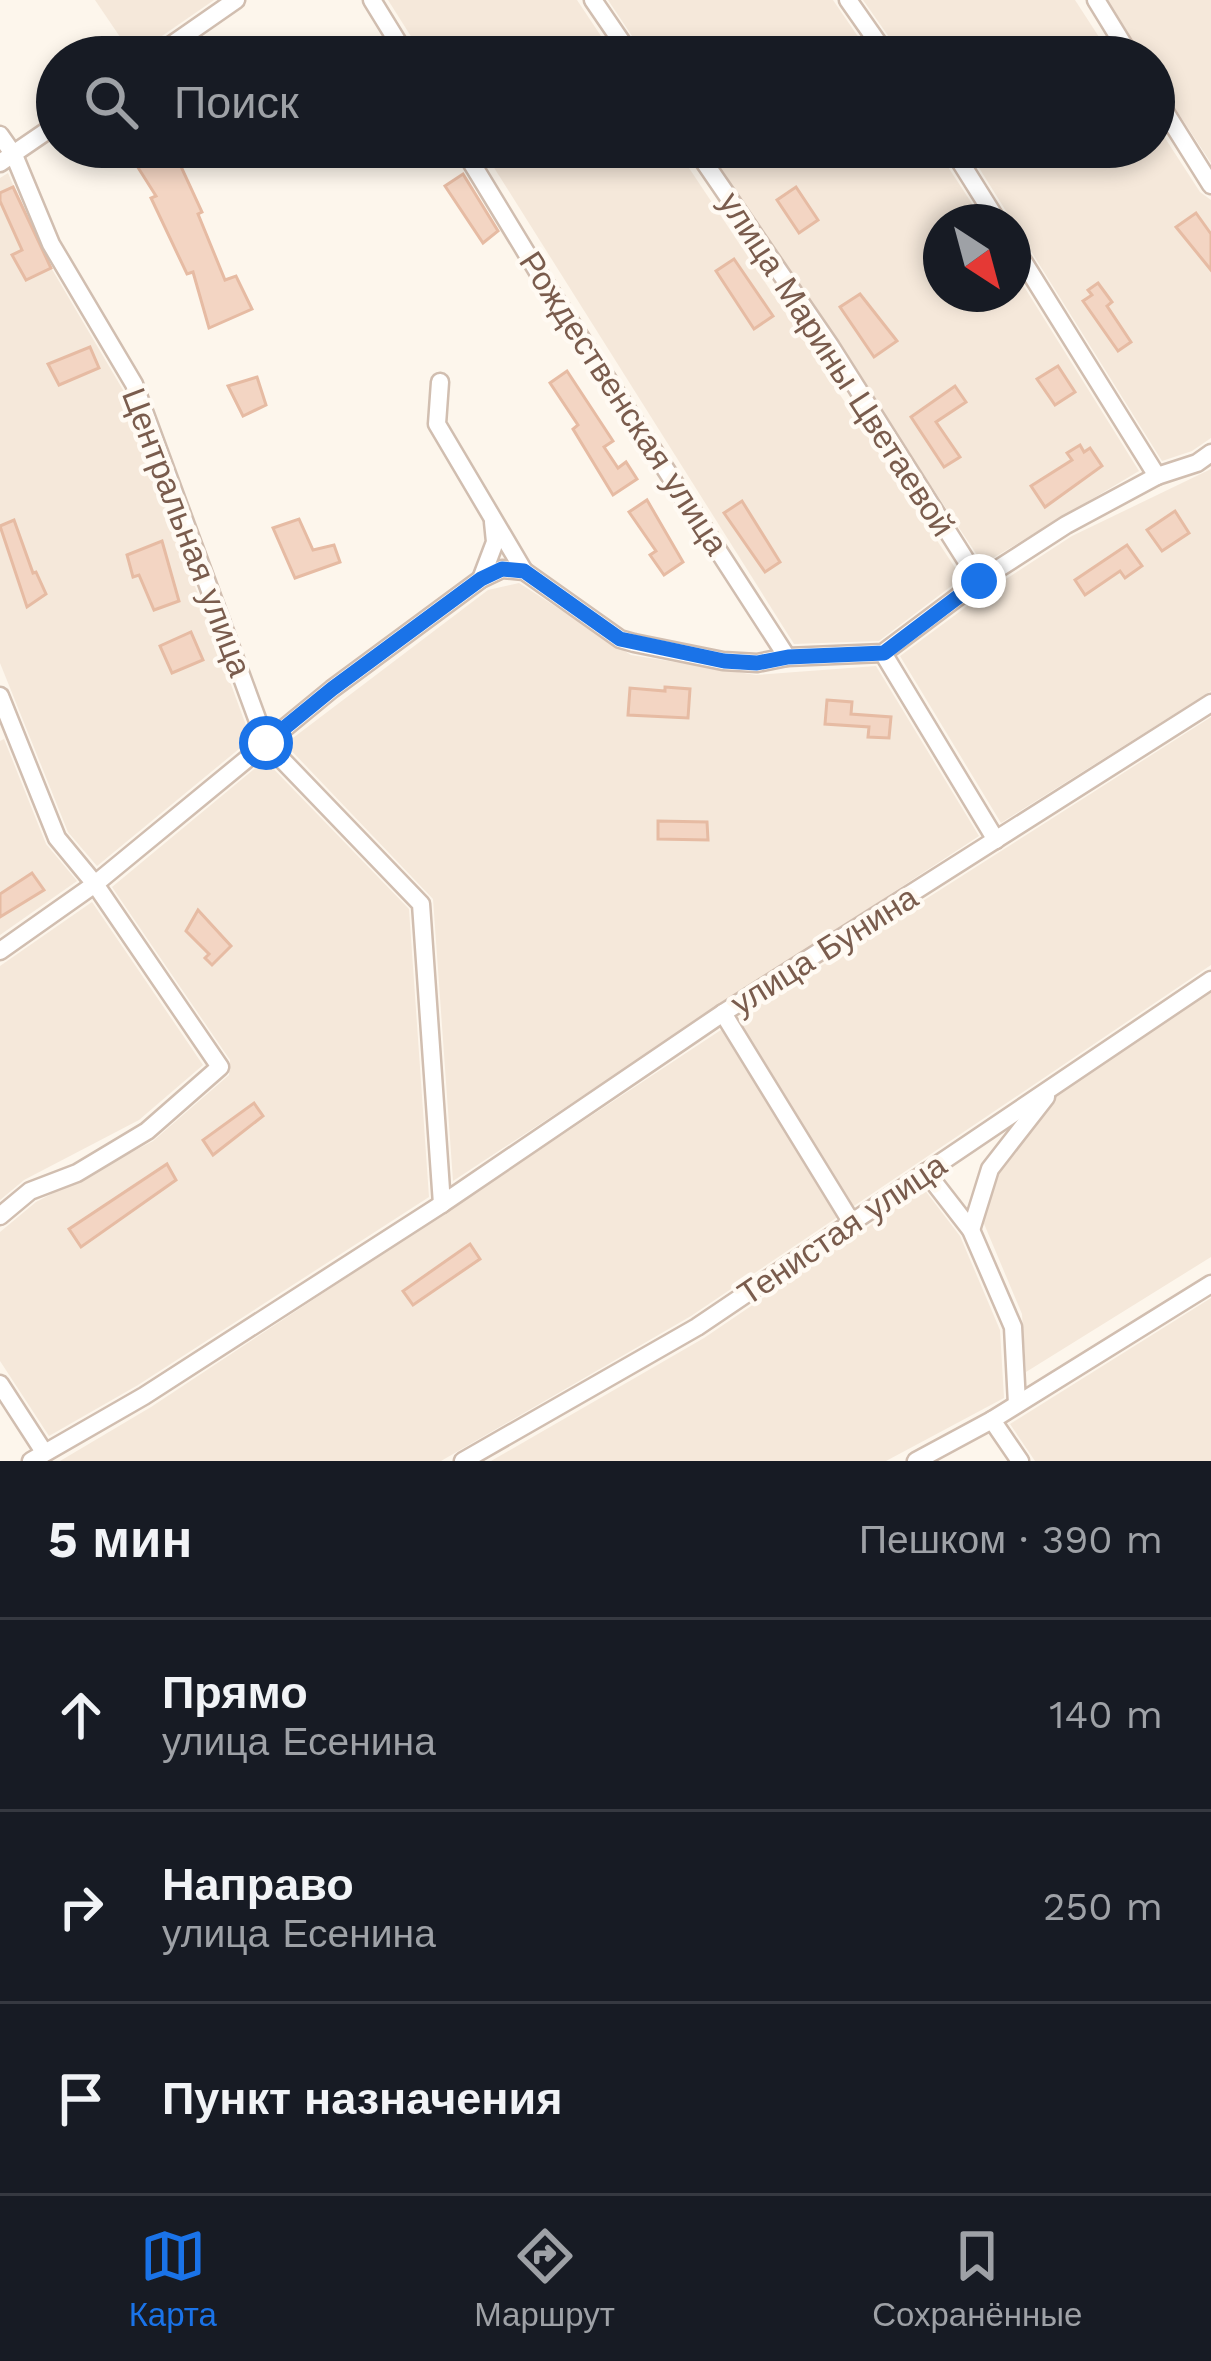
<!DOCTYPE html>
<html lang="ru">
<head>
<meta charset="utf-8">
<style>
	body { margin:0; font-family:"Work Sans",sans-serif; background:#20242c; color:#f1f3f6 }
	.compass { position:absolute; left:923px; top:204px; width:108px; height:108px; border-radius:50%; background:#171b24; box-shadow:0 6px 18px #0003; rotate:144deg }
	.stop { position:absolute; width:36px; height:36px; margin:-27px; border:9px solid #1a73e8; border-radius:50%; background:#fff }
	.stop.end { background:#1a73e8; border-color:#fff; box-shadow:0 3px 12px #0008 }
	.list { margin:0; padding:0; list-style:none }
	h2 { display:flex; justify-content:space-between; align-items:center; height:156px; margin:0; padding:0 48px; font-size:51px }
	h2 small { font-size:39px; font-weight:400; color:#9ea1a6 }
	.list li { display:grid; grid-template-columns:78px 1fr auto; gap:36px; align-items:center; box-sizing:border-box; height:192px; padding:0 48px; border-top:3px solid #363941 }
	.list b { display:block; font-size:45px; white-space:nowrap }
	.list p { margin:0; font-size:39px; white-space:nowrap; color:#9ea1a6 }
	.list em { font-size:39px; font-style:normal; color:#9ea1a6 }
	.icon { flex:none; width:66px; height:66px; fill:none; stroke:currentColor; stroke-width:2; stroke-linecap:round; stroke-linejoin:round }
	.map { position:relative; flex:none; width:1211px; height:1461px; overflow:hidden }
	.search { position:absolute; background:#171b24; box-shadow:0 6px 18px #0003; left:36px; right:36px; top:36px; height:132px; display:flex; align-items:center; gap:30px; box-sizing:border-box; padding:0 42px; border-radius:66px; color:#9ea1a6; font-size:45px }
	.sheet { height:732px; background:#171b24 }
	nav { display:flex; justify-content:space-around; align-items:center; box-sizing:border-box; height:168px; border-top:3px solid #363941; background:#171b24; font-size:33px; color:#9ea1a6 }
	nav a { display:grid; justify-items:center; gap:6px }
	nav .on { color:#1a73e8 }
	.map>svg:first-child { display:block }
</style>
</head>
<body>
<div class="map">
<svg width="1211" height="1461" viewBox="0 0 1211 1461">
	<rect width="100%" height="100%" fill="#fdf6ec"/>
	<!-- residential -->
	<g fill="#f5e8da">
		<path d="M95 0H214L133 56Z"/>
		<path d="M388 0H577L615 57H424Z"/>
		<path d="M608 0H833L872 57H646Z"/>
		<path d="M863 0H1075L1112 57H903Z"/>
		<path d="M1105 0H1211V163L1154 76V57H1142Z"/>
		<path d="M1154 121 1200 192 1211 200V438L1192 451 1162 461 966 147H1154Z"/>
		<path d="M481 147H675L962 578 879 641 794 644Z"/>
		<path d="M706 147H935L984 222H941V294H1013V269L1139 471 983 564Z"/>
		<path d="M8 173 40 249 123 390 251 739 97 866 68 832 0 663V178Z"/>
		<path d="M1211 469V691L1001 823 900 656 986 592 1072 536Z"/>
		<path d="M519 583 631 655 756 675 876 666 979 836 453 1181 433 899 285 744 488 590Z"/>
		<path d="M1211 717V965L691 1316 441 1461H60L151 1407 730 1024Z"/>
		<path d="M4 739 46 844 77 881 0 935V741Z"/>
		<path d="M265 760 409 909 429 1197 138 1385 49 1436 0 1361V1232L36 1202 153 1141 229 1075 230 1060 112 887Z"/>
		<path d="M92 902 203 1065 139 1120 24 1180 0 1200V966Z"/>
		<path d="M1211 984V1257L1026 1372 1022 1314 982 1219 999 1164 1062 1084Z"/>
		<path d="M924 1189 960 1236 1000 1330 1004 1398 886 1461H491L704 1338Z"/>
		<path d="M1211 1298V1461H1035L1010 1424Z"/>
	</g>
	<!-- building -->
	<g fill="#f3d5c3" stroke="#e6bba3" stroke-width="3">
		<path d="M157 147H172L202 212 198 214 225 280 236 276 252 309 209 328 193 272 187 274 151 198 156 196 132 158Z"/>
		<path d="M463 174 498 231 483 243 445 186Z"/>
		<path d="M13 187 51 268 26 280 12 255 22 250 0 201V193Z"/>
		<path d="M796 187 818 220 799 233 777 200Z"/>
		<path d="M1196 213 1211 234V270L1176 227Z"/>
		<path d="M734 259 773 316 754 329 716 271Z"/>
		<path d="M1098 283 1112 302 1107 306 1131 342 1118 351 1083 301 1092 295 1088 290Z"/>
		<path d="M860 294 897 341 874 357 840 307Z"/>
		<path d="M90 347 99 368 59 385 48 364Z"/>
		<path d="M1058 366 1075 392 1055 405 1037 379Z"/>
		<path d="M567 371 613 441 604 447 618 468 626 462 637 479 613 495 573 429 578 425 550 383Z"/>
		<path d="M257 377 266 405 243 416 228 386Z"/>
		<path d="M955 386 966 402 936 422 960 457 944 467 911 417Z"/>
		<path d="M1080 445 1084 452 1090 448 1102 466 1045 507 1031 486 1072 460 1067 453Z"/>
		<path d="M647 500 683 562 664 575 650 555 656 551 629 512Z"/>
		<path d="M742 501 780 562 765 572 724 513Z"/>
		<path d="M1175 511 1189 533 1162 551 1147 530Z"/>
		<path d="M299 519 313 550 334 545 340 562 295 578 273 528Z"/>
		<path d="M14 520 33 573 36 572 46 594 27 607 0 526Z"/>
		<path d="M162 541 179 601 154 610 139 575 133 577 127 555Z"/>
		<path d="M1127 545 1142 566 1125 578 1120 571 1085 595 1075 580Z"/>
		<path d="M191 632 203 660 172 673 160 646Z"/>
		<path d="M665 687 690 689 688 718 628 715 630 688 665 691Z"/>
		<path d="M827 700 852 702 851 714 891 717 889 738 868 737 869 727 825 724Z"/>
		<path d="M658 821 707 822 708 840 658 839Z"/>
		<path d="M32 873 44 890 0 917V894Z"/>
		<path d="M198 910 231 946 212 965 205 958 209 954 186 931Z"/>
		<path d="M254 1103 263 1116 213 1155 203 1140Z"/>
		<path d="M167 1164 176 1180 81 1247 69 1229Z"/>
		<path d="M470 1244 480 1259 413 1305 403 1291Z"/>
	</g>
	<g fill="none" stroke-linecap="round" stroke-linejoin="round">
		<defs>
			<g id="street">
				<path d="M372 0 407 57"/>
				<path d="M593 0 632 57"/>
				<path d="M848 0 888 57"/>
				<path d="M1096 0 1131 57"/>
				<path d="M154 57 236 0"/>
				<path d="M1154 94 1211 185"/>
				<path d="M0 135 14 155 51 244 134 384 266 743 421 904 442 1204"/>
				<path d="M462 147 538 272 787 657"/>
				<path d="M694 147 831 347 979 581"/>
				<path d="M951 147 998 222"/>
				<path d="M0 163 57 124"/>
				<path d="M1013 245 1157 476"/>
				<path d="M440 382 437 424 524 571"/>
				<path d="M481 579 495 542 493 522"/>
				<path d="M883 653 996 840"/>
				<path d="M0 696 57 838 95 884 220 1067 147 1131 77 1173 30 1191 0 1216"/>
				<path d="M0 951 95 884 332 689 481 579 502 569 524 571 620 639 634 643 723 661 757 663 787 657 883 653 979 581 1066 525 1157 476 1197 463 1211 453"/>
				<path d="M723 1013 852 1223"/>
				<path d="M926 1172 971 1230 1013 1327 1017 1404"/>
				<path d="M971 1230 990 1169 1046 1097"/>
				<path d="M0 1384 44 1452"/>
				<path d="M992 1420 1020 1461"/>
				<path d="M31 1461 144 1396 442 1204 723 1013 1211 703"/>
				<path d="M463 1461 697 1327 1211 980"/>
				<path d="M916 1461 992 1420 1211 1284"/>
			</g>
		</defs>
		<!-- street casing -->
		<use href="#street" stroke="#d1beb0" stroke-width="21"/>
		<!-- street -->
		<use href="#street" stroke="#fff" stroke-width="16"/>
	</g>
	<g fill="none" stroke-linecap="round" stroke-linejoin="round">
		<!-- route -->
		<path stroke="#1a73e8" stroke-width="15" d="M266 743 332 689 481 579 502 569 524 571 620 639 724 661 757 663 788 657 884 653 979 581"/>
	</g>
	<g text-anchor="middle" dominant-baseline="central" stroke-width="9" stroke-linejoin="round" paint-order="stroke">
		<!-- street labels -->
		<g font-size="33" fill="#7a5c4d" stroke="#fffaf3">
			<text transform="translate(837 364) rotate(57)">улица Марины Цветаевой</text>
			<text transform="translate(624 403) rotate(57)">Рождественская улица</text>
			<text transform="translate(187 532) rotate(69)">Центральная улица</text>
			<text transform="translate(824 950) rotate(-32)">улица Бунина</text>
			<text transform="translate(842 1229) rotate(-34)">Тенистая улица</text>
		</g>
	</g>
</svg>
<svg class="compass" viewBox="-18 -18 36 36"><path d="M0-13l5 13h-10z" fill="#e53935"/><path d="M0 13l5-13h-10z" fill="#9ea1a6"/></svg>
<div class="stop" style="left:266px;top:743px"></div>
<div class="stop end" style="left:979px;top:581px"></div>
<div class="search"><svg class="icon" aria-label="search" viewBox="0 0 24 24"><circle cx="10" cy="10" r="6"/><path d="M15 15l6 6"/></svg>Поиск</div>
</div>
<section class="sheet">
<h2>5 мин<small>Пешком · 390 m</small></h2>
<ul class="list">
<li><svg class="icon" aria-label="ahead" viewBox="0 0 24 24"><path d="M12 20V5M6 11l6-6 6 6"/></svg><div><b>Прямо</b><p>улица Есенина</p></div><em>140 m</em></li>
<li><svg class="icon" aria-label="right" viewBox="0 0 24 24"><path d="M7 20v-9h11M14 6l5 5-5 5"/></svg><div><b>Направо</b><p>улица Есенина</p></div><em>250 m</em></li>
<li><svg class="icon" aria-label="arrive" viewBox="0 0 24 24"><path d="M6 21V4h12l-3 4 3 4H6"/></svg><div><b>Пункт назначения</b></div></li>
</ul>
</section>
<nav>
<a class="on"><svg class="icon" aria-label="map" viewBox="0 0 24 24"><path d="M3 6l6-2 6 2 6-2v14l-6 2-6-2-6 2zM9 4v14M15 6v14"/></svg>Карта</a>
<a><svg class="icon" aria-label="directions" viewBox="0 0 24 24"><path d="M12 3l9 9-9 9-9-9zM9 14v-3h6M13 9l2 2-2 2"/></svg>Маршрут</a>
<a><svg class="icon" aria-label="saved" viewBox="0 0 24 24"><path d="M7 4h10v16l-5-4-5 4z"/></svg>Сохранённые</a>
</nav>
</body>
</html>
